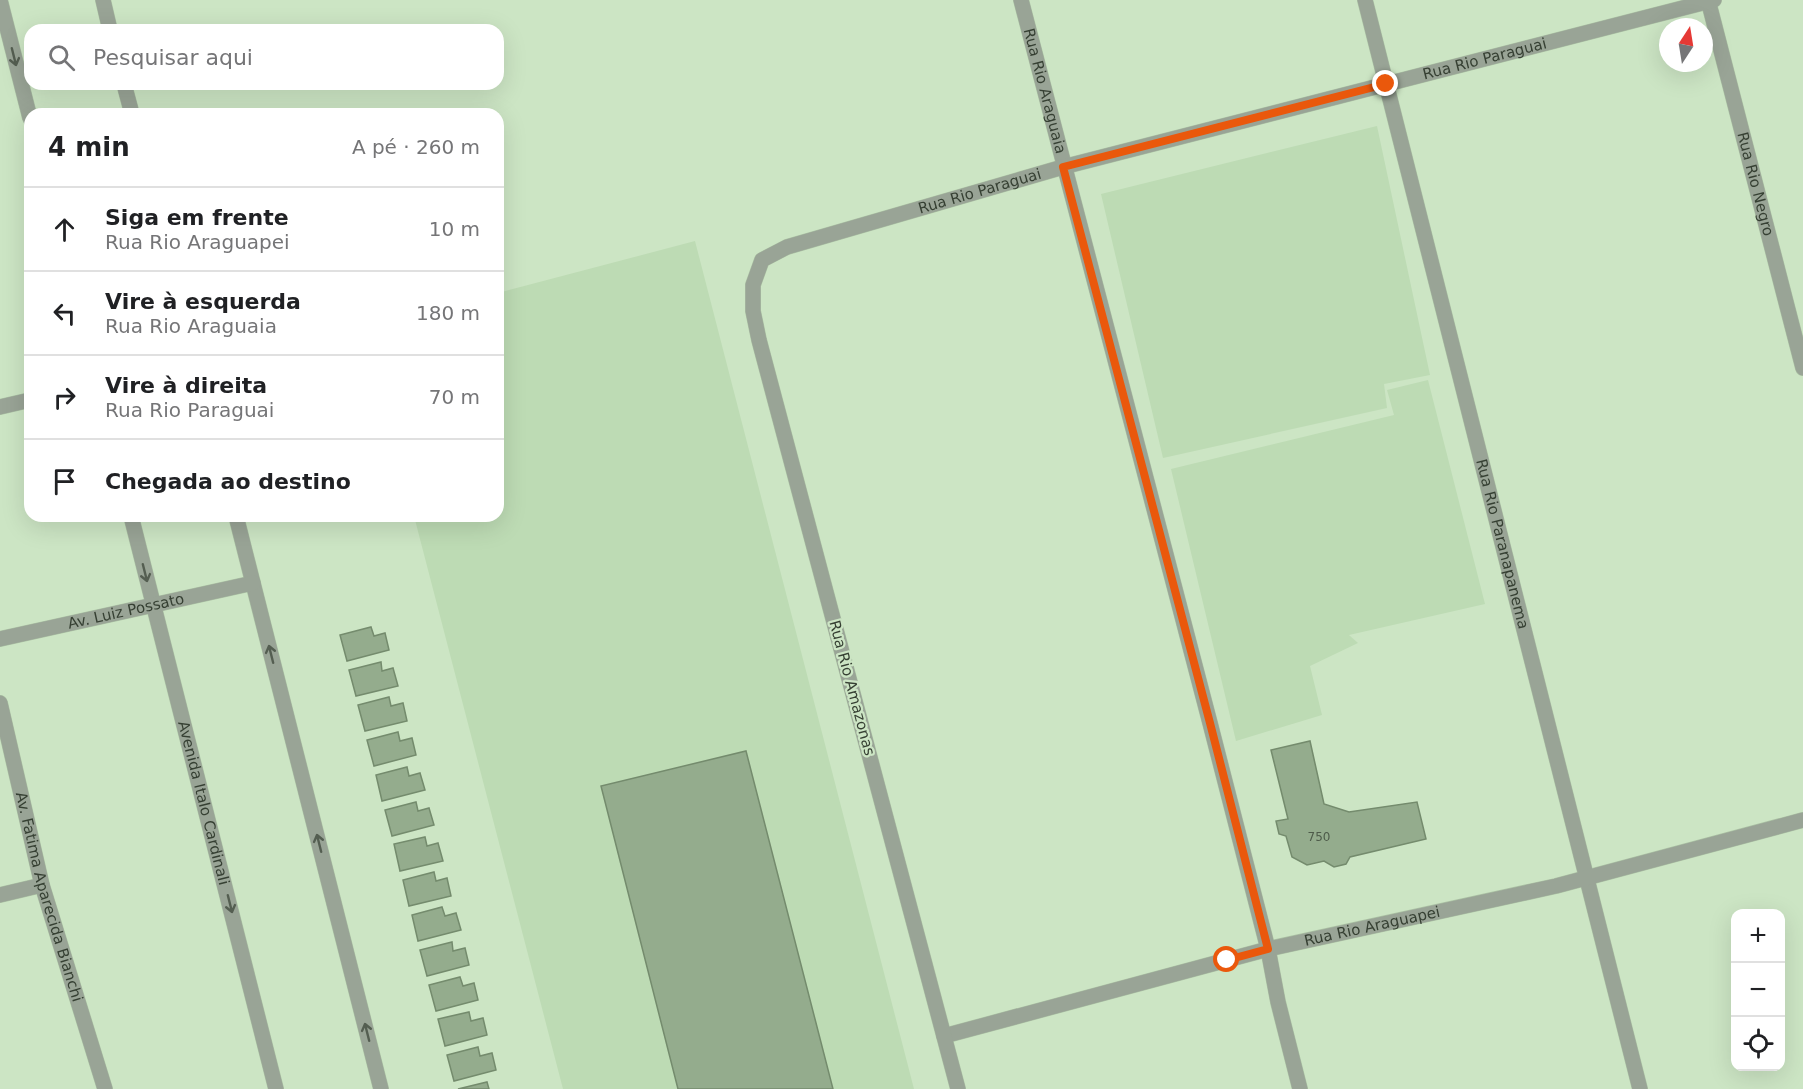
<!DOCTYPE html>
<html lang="pt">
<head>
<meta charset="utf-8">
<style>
	body { margin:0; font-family:"DejaVu Sans",sans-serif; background:#f2f2f2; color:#202124 }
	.controls { position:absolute; right:18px; bottom:18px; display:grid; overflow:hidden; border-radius:12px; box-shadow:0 6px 24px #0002 }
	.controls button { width:54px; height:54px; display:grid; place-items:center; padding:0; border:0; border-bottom:2px solid #e0e0e0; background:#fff; color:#202124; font:30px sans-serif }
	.compass { position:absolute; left:1659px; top:18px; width:54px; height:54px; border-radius:50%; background:#fff; box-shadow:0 6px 24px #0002; rotate:12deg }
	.stop { position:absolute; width:18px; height:18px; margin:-14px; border:4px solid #ea580c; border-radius:50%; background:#fff }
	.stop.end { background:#ea580c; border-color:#fff; box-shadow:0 2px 6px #0008 }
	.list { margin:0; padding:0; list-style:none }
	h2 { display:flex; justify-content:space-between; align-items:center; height:78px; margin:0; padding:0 24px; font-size:26px }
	h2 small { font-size:20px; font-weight:400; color:#757577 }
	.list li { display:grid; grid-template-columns:39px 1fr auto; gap:18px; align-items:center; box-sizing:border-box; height:84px; padding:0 24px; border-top:2px solid #e0e0e0 }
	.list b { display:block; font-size:22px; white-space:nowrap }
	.list p { margin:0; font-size:20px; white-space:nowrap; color:#757577 }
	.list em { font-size:20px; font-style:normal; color:#757577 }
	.icon { flex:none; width:33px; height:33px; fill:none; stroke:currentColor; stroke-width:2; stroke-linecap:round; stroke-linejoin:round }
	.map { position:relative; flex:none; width:1803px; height:1089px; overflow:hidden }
	.search { position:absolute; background:#fff; box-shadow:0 6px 24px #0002; left:24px; top:24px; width:480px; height:66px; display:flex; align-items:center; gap:15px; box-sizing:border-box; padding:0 21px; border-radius:18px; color:#757577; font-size:22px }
	.panel { position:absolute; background:#fff; box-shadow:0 6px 24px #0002; left:24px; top:108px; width:480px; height:414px; border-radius:18px }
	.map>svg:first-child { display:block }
</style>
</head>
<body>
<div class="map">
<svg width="1803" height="1089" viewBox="0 0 1803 1089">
	<rect width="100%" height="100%" fill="#cce5c4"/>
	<!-- built -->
	<g fill="#bddbb4">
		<path d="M1377 126 1430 375 1384 384 1387 408 1163 458 1101 194Z"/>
		<path d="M695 241 914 1089H563L414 516H498V293Z"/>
		<path d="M1428 380 1485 604 1349 635 1358 643 1310 666 1322 715 1236 741 1171 469 1394 415 1387 390Z"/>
	</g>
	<!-- building -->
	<g fill="#94ac8d" stroke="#748b6d" stroke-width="1.5">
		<path d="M371 627 374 636 385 633 389 650 347 661 340 635Z"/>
		<path d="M381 662 382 671 393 668 398 686 356 696 349 670Z"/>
		<path d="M389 697 391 706 403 703 407 721 365 731 358 705Z"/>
		<path d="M398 732 400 741 412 738 416 755 374 766 367 740Z"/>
		<path d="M1310 741 1324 804 1349 812 1417 802 1426 839 1350 857 1346 864 1334 867 1324 861 1307 865 1292 857 1286 836 1279 834 1276 821 1288 819 1271 750Z"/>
		<path d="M746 751 833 1089H678L601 786Z"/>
		<path d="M407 767 409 776 420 773 425 790 382 801 376 775Z"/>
		<path d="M416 802 418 811 429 808 434 825 392 836 385 810Z"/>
		<path d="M425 837 427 846 438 843 443 861 400 871 394 844Z"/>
		<path d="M434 872 436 881 447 878 451 896 409 906 403 880Z"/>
		<path d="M442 907 445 916 456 913 461 930 418 941 412 915Z"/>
		<path d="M452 942 453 951 465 948 469 965 427 976 420 950Z"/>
		<path d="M460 977 463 986 474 983 478 1000 436 1011 429 985Z"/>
		<path d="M469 1012 471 1021 483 1018 487 1035 445 1046 438 1019Z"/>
		<path d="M478 1047 480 1056 492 1053 496 1070 454 1081 447 1055Z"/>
		<path d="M487 1082 489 1089H458Z"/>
	</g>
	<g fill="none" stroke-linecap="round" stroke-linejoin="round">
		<defs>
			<g id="minor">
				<path d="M0 0 30 118"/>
				<path d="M103 0 110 30"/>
				<path id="s1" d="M1021 0 1210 723 1268 949 1278 1002 1300 1089"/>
				<path id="s2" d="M1365 0 1640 1089"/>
				<path id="s3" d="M1708 0 1803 368"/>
				<path d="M124 84 132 114"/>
				<path d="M0 407 30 400"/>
				<path id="s4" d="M131 516 276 1089"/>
				<path d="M236 516 381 1089"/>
				<path id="s5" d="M0 639 253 583"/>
				<path id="s6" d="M0 703 42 885 105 1089"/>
				<path d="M0 895 42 885"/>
				<path id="s7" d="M944 1036 1268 949 1556 886 1803 820"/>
				<path id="s8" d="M958 1089 759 340 753 311V285L762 260 787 247 1063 167 1714 0"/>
			</g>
		</defs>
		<!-- minor casing -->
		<use href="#minor" stroke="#abc1a4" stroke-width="16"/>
		<!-- minor -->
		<use href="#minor" stroke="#99a496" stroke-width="15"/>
	</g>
	<!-- one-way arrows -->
	<defs><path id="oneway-shaft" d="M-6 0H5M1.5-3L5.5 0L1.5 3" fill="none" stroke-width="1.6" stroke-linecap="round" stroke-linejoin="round" transform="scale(1.5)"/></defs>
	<g stroke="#545e51">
		<use href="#oneway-shaft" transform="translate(14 57) rotate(76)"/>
		<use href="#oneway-shaft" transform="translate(145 573) rotate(76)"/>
		<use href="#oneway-shaft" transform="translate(271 654) rotate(-104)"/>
		<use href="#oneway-shaft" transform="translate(319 843) rotate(-104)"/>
		<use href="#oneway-shaft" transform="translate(230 904) rotate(76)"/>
		<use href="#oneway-shaft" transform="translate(367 1032) rotate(-104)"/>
	</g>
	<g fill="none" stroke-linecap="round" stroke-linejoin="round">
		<!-- route -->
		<path stroke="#ea580c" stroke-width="8" d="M1227 960 1268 949 1210 723 1063 167 1386 84"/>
	</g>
	<g text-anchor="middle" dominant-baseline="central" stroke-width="4.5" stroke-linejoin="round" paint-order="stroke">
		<!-- number labels -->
		<g font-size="12" fill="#4e5b4a">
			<text x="1319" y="837">750</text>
		</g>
		<!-- street labels -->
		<g font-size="15" fill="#364033" stroke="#cce5c4">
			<text stroke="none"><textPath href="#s8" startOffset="1608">Rua Rio Paraguai</textPath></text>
			<text stroke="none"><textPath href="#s1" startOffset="94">Rua Rio Araguaia</textPath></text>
			<text stroke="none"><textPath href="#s3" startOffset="190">Rua Rio Negro</textPath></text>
			<text stroke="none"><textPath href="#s8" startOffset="1086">Rua Rio Paraguai</textPath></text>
			<text stroke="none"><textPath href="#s2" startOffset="561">Rua Rio Paranapanema</textPath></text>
			<text stroke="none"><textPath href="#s5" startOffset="129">Av. Luiz Possato</textPath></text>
			<text transform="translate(852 688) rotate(75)">Rua Rio Amazonas</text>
			<text stroke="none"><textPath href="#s4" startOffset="296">Avenida Italo Cardinali</textPath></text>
			<text stroke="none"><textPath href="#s6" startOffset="200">Av. Fatima Aparecida Bianchi</textPath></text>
			<text stroke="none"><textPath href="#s7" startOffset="442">Rua Rio Araguapei</textPath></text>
		</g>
	</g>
</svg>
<div class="controls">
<button>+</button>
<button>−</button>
<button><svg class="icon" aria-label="locate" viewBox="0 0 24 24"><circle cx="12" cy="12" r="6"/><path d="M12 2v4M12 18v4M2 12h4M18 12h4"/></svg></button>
</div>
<svg class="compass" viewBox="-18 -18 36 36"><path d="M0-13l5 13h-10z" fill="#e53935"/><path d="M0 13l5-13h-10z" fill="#757577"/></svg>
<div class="stop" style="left:1227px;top:960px"></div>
<div class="stop end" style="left:1386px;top:84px"></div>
<div class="search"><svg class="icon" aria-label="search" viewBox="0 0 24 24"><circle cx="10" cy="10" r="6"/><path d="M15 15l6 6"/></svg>Pesquisar aqui</div>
<section class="panel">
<h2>4 min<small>A pé · 260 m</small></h2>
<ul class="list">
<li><svg class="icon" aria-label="ahead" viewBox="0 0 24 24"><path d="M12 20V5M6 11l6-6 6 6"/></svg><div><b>Siga em frente</b><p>Rua Rio Araguapei</p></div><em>10 m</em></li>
<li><svg class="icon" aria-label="left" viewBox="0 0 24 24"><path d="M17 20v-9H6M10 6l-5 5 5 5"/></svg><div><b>Vire à esquerda</b><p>Rua Rio Araguaia</p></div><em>180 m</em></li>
<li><svg class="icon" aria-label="right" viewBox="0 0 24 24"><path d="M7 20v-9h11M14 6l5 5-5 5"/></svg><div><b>Vire à direita</b><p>Rua Rio Paraguai</p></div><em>70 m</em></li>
<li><svg class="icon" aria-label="arrive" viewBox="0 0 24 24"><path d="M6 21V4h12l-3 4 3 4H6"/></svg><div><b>Chegada ao destino</b></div></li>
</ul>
</section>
</div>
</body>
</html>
